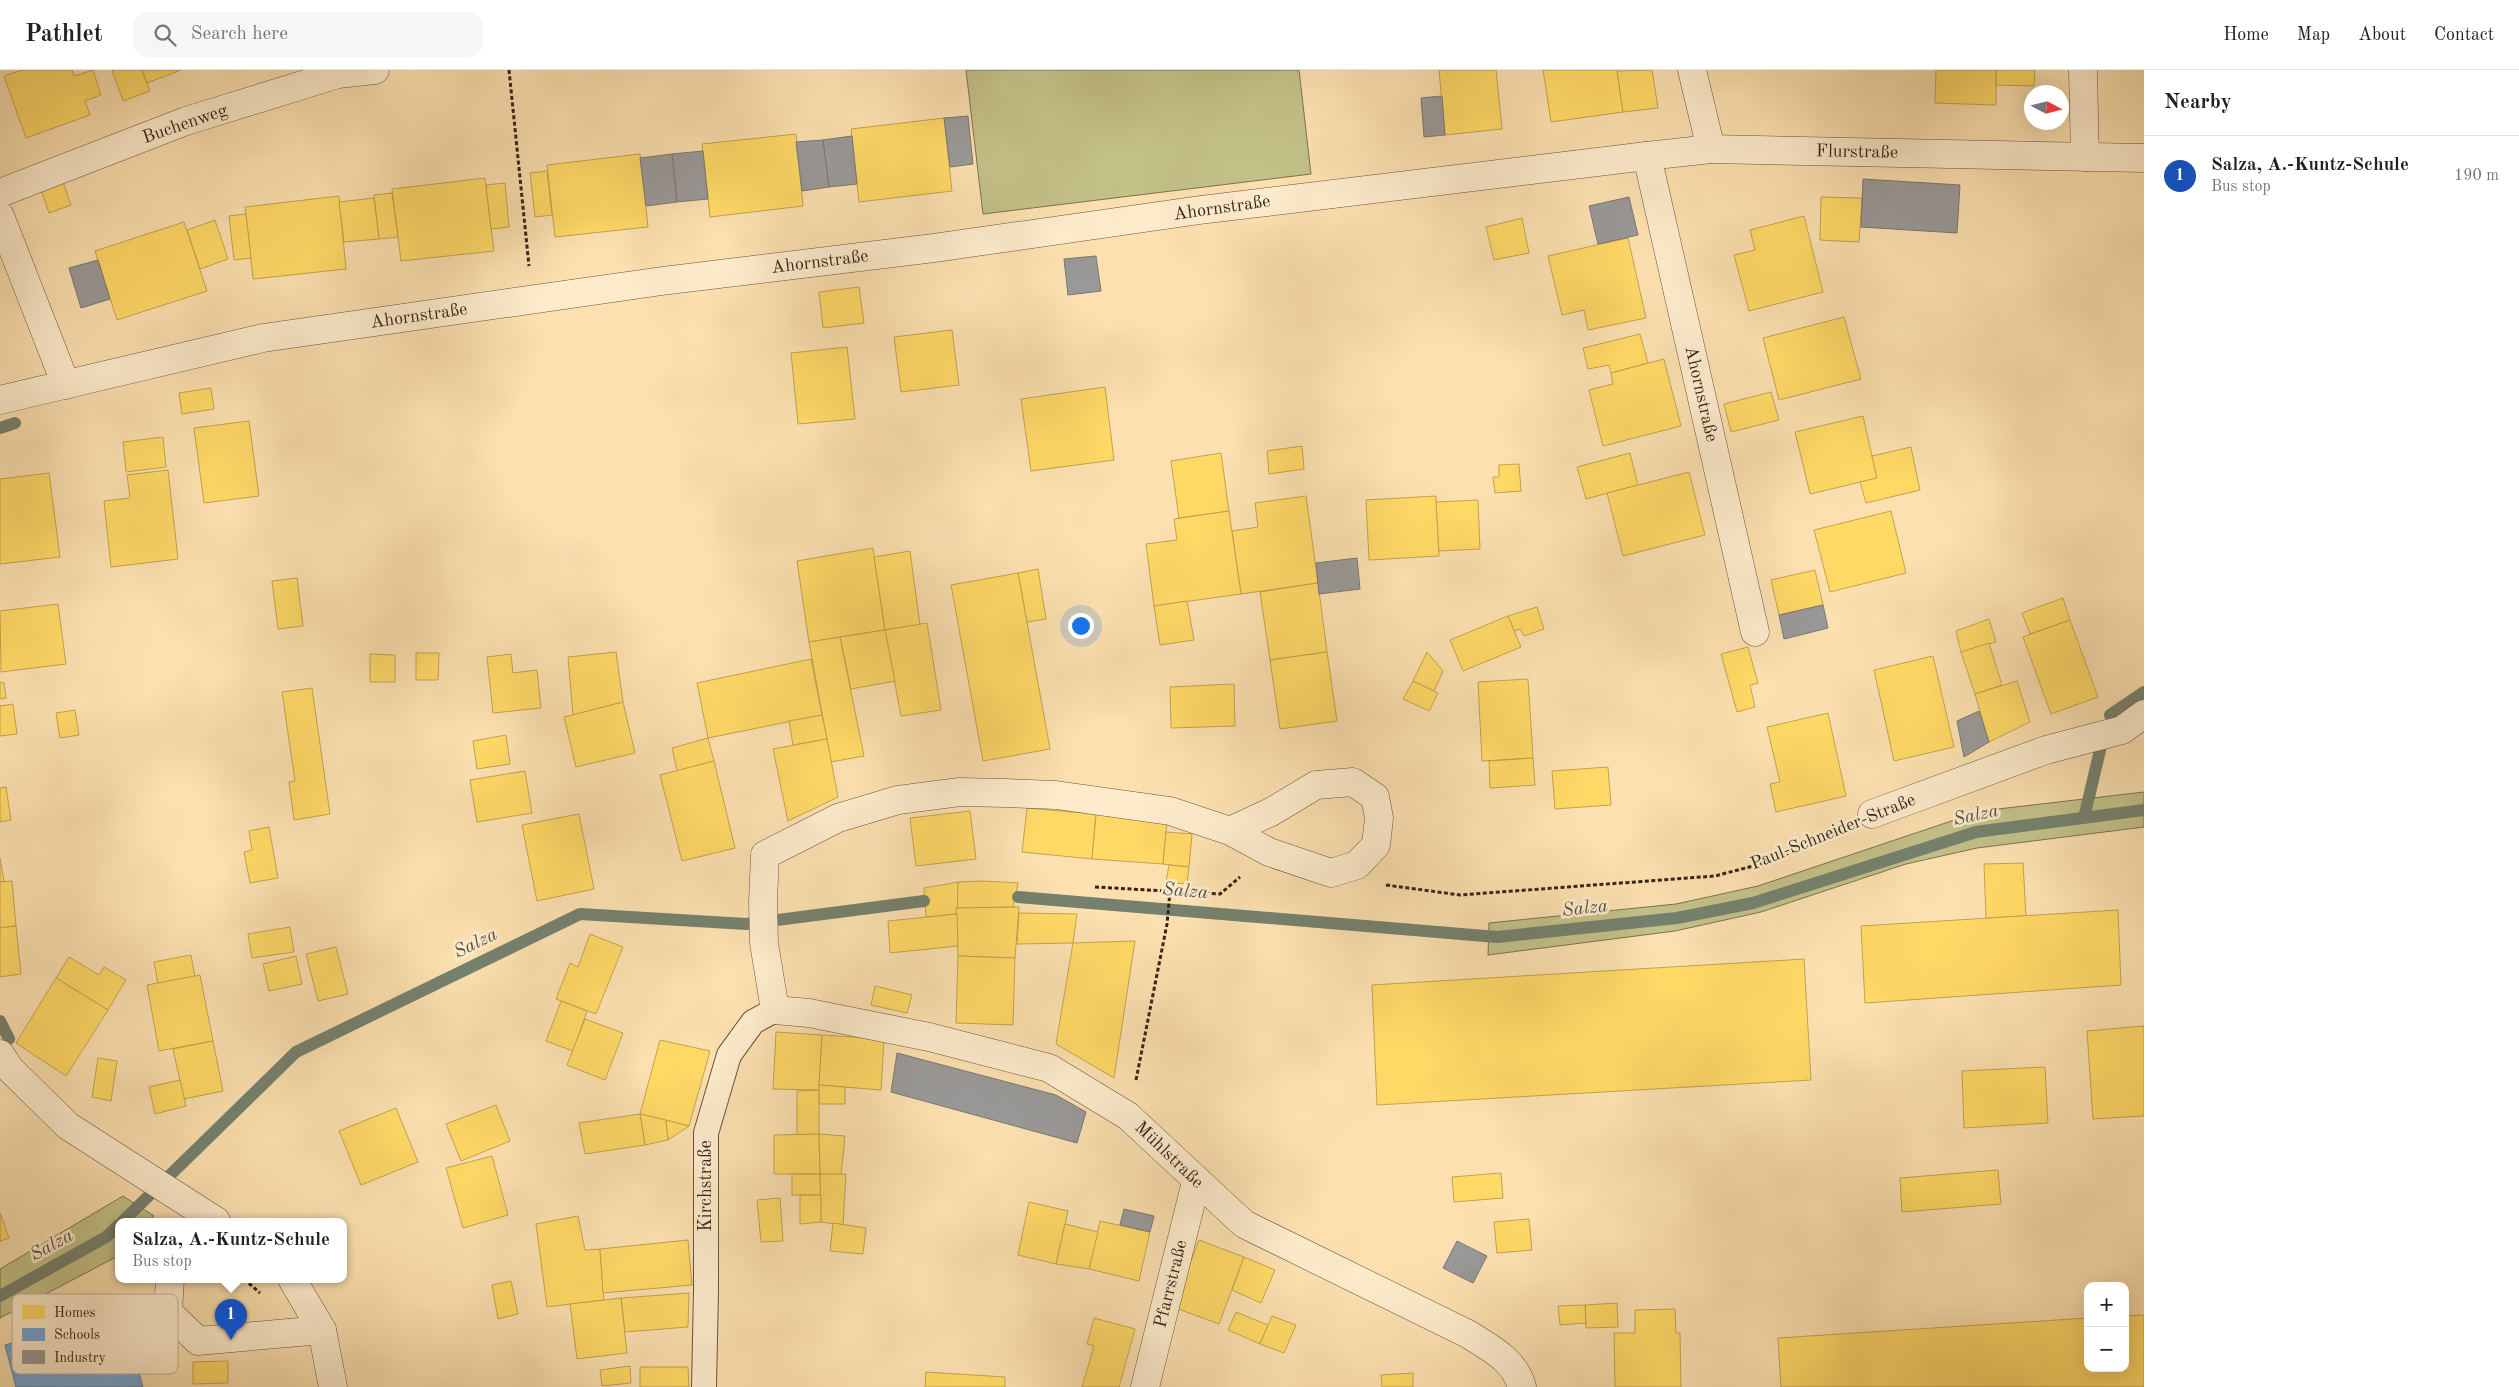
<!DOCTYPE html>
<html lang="en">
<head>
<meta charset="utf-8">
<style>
	body { margin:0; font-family:"Old Standard TT",serif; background:#f6f6f6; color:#202124 }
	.controls { position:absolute; right:15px; bottom:15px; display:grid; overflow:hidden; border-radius:10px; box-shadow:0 5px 20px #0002 }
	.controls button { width:45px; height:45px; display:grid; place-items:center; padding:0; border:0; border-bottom:1px solid #e0e0e0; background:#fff; color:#202124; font:25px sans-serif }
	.compass { position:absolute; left:2024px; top:15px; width:45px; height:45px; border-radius:50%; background:#fff; box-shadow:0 5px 20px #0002; rotate:97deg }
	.you { position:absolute; left:1080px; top:555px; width:18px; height:18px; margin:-12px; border:4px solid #fff; border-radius:50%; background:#1a73e8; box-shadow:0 0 0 8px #1a73e833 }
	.badge { display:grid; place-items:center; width:32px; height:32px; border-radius:50%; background:#8f2418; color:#fff; font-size:16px; font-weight:700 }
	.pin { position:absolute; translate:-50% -41px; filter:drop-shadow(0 1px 2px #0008) }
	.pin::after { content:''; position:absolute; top:26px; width:18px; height:15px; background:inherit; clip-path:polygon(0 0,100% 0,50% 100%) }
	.popup { position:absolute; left:115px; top:1148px; width:232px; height:65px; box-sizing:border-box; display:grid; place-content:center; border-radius:10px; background:#fff; filter:drop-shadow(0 1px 4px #0005); font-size:16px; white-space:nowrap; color:#757577 }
	.popup b { font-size:19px; color:#202124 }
	.popup::after { content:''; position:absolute; left:50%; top:100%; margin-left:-10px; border:10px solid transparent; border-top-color:#fff }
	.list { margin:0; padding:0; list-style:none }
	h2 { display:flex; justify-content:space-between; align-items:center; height:65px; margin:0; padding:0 20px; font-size:21px }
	h2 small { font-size:16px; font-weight:400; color:#757577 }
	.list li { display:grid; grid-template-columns:32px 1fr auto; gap:15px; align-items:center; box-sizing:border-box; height:80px; padding:0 20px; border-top:1px solid #e0e0e0 }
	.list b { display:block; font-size:19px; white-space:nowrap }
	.list p { margin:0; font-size:16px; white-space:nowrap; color:#757577 }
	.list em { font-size:16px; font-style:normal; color:#757577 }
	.icon { flex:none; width:28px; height:28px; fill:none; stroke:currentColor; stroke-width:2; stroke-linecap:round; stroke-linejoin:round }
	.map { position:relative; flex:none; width:2144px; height:1317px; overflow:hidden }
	header { display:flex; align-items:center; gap:30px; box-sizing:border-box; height:70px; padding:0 25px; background:#fff; border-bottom:1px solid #e0e0e0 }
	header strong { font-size:24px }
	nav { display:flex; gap:28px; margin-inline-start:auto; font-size:18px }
	.search { width:350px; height:45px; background:#f6f6f6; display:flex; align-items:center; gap:12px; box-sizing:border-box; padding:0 18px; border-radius:15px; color:#757577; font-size:19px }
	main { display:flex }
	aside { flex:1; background:#fff }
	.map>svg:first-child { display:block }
</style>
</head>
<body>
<header>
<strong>Pathlet</strong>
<div class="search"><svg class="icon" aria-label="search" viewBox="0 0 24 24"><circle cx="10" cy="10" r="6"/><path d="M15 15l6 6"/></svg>Search here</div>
<nav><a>Home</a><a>Map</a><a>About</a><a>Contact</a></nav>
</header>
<main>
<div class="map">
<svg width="2144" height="1317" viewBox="0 0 2144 1317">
	<rect width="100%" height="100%" fill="#fce0b0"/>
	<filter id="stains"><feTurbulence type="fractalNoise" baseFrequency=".004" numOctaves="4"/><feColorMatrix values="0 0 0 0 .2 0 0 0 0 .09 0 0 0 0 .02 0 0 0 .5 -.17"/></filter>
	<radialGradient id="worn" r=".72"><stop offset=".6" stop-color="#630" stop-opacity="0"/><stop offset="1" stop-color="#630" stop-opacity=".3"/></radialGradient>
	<!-- green -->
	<g fill="#c3c188" stroke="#7c7350">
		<path d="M966 0H1299L1311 104 983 144Z"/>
		<path d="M2144 722V757L1977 778 1906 794 1761 842 1675 861 1488 885 1489 853 1676 834 1758 816 1981 741Z"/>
		<path d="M123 1126 154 1146 149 1151H119L118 1186 0 1248V1199Z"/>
	</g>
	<!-- homes -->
	<g fill="#ffd966" stroke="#c2a34f">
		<path d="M22 0H72L74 6 93 0 101 25 85 31 90 45 26 68 4 6Z"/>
		<path d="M112 0H142L150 21 123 31Z"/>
		<path d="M142 0H181L147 13Z"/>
		<path d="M1439 0H1496L1502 59 1445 65Z"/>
		<path d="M1543 0H1617L1623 42 1551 52Z"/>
		<path d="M1652 0 1658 38 1623 42 1617 1Z"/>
		<path d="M1936 0H1996V35L1935 33Z"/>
		<path d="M1996 0H2035L2034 16 1996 15Z"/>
		<path d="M944 48 952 121 859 132 851 59Z"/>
		<path d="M796 64 803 136 710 147 702 74Z"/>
		<path d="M640 84 648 157 555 167 547 95Z"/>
		<path d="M547 101 552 145 535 147 530 103Z"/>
		<path d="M485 108 494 181 401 191 392 119Z"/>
		<path d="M63 112 71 135 49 143 41 120Z"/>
		<path d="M505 113 509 157 491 159 486 115Z"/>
		<path d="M392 123 398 167 379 169 374 125Z"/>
		<path d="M339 126 346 199 253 209 245 137Z"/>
		<path d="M1821 127 1862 128 1859 172 1820 170Z"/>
		<path d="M374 128 379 169 344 172 339 132Z"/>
		<path d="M246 144 251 188 234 190 229 146Z"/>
		<path d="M1804 146 1823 222 1749 241 1734 185 1755 180 1750 160Z"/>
		<path d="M1522 148 1529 183 1494 190 1486 157Z"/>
		<path d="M215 150 228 189 200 199 187 160Z"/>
		<path d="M184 152 207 221 117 250 95 181Z"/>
		<path d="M1628 168 1646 248 1588 260 1584 240 1562 245 1548 186Z"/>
		<path d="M859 217 864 253 823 258 819 222Z"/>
		<path d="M1844 247 1861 309 1779 330 1763 268Z"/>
		<path d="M952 260 959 315 901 322 894 267Z"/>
		<path d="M1640 264 1648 293 1611 303 1609 295 1588 299 1583 278Z"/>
		<path d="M847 277 855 349 798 354 791 283Z"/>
		<path d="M1664 289 1681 356 1603 376 1589 320 1613 314 1611 303Z"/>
		<path d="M1105 317 1114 390 1031 401 1021 329Z"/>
		<path d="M211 318 214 339 182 344 179 323Z"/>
		<path d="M1771 322 1779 350 1731 362 1724 334Z"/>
		<path d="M1863 346 1877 408 1810 424 1795 362Z"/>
		<path d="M249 351 259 426 204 433 194 358Z"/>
		<path d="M163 367 166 397 126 402 123 372Z"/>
		<path d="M1302 376 1304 399 1269 404 1267 381Z"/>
		<path d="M1911 377 1920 420 1866 433 1860 412 1877 408 1872 386Z"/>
		<path d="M1221 383 1229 441 1179 448 1171 391Z"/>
		<path d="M1630 383 1638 415 1586 429 1577 397Z"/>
		<path d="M1519 394 1521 421 1495 423 1493 407H1499V395Z"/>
		<path d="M168 400 178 489 111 497 104 431 130 428 127 405Z"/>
		<path d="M1689 402 1705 465 1623 486 1607 423Z"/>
		<path d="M49 403 60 487 0 494V409Z"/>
		<path d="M1306 426 1318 513 1241 524 1232 461 1258 457 1255 433Z"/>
		<path d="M1436 426 1439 486 1369 490 1366 430Z"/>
		<path d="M1478 430 1480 479 1439 481 1436 432Z"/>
		<path d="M1229 441 1241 524 1154 536 1146 474 1177 470 1174 449Z"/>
		<path d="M1891 441 1906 503 1830 522 1814 460Z"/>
		<path d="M873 478 885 560 809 572 797 491Z"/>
		<path d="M910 481 920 555 885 560 874 487Z"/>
		<path d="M1038 499 1046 549 1027 552 1018 503Z"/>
		<path d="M1815 500 1823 535 1779 545 1771 510Z"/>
		<path d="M1018 503 1050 679 983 691 951 515Z"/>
		<path d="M297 508 303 556 278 559 272 511Z"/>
		<path d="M1318 513 1327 582 1270 590 1260 522Z"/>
		<path d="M2063 528 2070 550 2030 564 2022 543Z"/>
		<path d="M1187 531 1194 570 1160 575 1154 536Z"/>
		<path d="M58 534 66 594 1 602 0 541Z"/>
		<path d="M1537 537 1544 559 1524 566 1520 559 1514 561 1508 546Z"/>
		<path d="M1508 546 1521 577 1463 601 1450 570Z"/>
		<path d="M1989 549 1996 572 1961 582 1956 561Z"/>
		<path d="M2070 550 2098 627 2051 644 2023 567Z"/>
		<path d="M927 553 941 640 901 646 885 560Z"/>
		<path d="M885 560 895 611 851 619 840 567Z"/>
		<path d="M840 567 864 686 831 692 809 572Z"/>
		<path d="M1989 573 2002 615 1975 624 1961 582Z"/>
		<path d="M1748 577 1758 613 1750 615 1755 637 1737 642 1721 584Z"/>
		<path d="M616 582 623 632 573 645 568 587Z"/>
		<path d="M1327 582 1337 651 1280 659 1270 590Z"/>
		<path d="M1427 582 1443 601 1434 621 1413 611Z"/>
		<path d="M416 583H439L438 610H416Z"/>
		<path d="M370 584 395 585V612H370Z"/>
		<path d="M511 584 513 603 537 600 541 638 493 643 487 587Z"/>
		<path d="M1933 586 1954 677 1894 691 1874 600Z"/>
		<path d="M811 589 822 645 708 668 697 613Z"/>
		<path d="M1528 609 1533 688 1482 691 1478 612Z"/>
		<path d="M1413 611 1438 623 1429 641 1403 629Z"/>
		<path d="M2017 611 2030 652 1989 672 1975 624Z"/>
		<path d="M0 612 4 613 6 628 0 629Z"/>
		<path d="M1234 614 1235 656 1171 658 1170 617Z"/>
		<path d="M312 618 330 744 294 750 289 712 295 711 282 622Z"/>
		<path d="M623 632 635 683 576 697 564 647Z"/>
		<path d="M13 634 17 664 0 666V636Z"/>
		<path d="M75 640 79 665 60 668 56 643Z"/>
		<path d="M1828 643 1846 726 1776 742 1770 714 1780 712 1767 657Z"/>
		<path d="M822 645 827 669 793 675 789 651Z"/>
		<path d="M506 665 510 694 477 699 473 671Z"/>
		<path d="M708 668 714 691 677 701 672 678Z"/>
		<path d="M827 669 838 727 788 751 773 679Z"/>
		<path d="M1533 688 1535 715 1490 718 1489 691Z"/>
		<path d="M714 691 735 778 682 791 660 705Z"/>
		<path d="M1608 697 1611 735 1555 739 1552 701Z"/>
		<path d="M525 701 532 743 477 752 470 710Z"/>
		<path d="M6 717 11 750 0 752V718Z"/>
		<path d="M1027 738 1096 744 1092 789 1022 782Z"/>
		<path d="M970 741 976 789 916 796 910 748Z"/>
		<path d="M579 744 594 819 537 831 522 755Z"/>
		<path d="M1096 744 1167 750 1163 794 1092 789Z"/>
		<path d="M269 757 278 808 250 813 244 782 252 780 249 761Z"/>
		<path d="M1166 762 1192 764 1189 797 1163 794Z"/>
		<path d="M0 788 4 811 0 812Z"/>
		<path d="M2023 793 2026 846 1986 848 1984 794Z"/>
		<path d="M1169 795 1189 797 1187 814 1166 812Z"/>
		<path d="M12 811 16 856 0 858V812Z"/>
		<path d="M984 811 1018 813 1013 837 956 838 958 812Z"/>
		<path d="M958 812 957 844 926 847 924 818Z"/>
		<path d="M1019 837 1015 888 958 886 956 838Z"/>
		<path d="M2118 840 2121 915 1865 933 1861 856Z"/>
		<path d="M1019 843 1077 844 1073 873 1017 874Z"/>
		<path d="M957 844 958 876 890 883 888 851Z"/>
		<path d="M16 856 21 904 0 907V858Z"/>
		<path d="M290 857 294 882 252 888 248 864Z"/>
		<path d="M590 864 623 877 596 944 556 929 570 893 578 897Z"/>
		<path d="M1135 871 1114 1008 1056 974 1073 873Z"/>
		<path d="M336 877 348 924 318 931 306 884Z"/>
		<path d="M191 885 195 907 158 914 154 892Z"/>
		<path d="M296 886 302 914 269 921 263 894Z"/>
		<path d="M958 886 1015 888 1013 955 956 953Z"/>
		<path d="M69 887 99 905 104 897 126 910 108 940 56 908Z"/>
		<path d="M1804 889 1811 1010 1377 1035 1372 915Z"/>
		<path d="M200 905 213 971 159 981 147 915Z"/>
		<path d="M56 908 108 940 66 1006 16 973Z"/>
		<path d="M875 916 912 925 907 943 871 935Z"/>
		<path d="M561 931 587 941 573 981 546 971Z"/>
		<path d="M585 949 623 963 605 1010 567 995Z"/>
		<path d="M2144 956V1046L2093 1049 2087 961Z"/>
		<path d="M776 962 822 965 819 1020 773 1019Z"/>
		<path d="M822 965 884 969 881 1020 819 1015Z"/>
		<path d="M660 970 710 981 689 1056 640 1044Z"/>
		<path d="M213 971 223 1021 184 1029 173 979Z"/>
		<path d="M98 988 117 991 111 1031 92 1027Z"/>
		<path d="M2045 997 2048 1053 1964 1058 1962 1001Z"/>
		<path d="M180 1010 186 1036 155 1044 149 1017Z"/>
		<path d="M819 1015 845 1017V1034H819Z"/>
		<path d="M819 1020V1064L797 1065V1021Z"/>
		<path d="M496 1035 510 1071 461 1091 446 1054Z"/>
		<path d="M396 1038 418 1092 361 1115 339 1061Z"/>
		<path d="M640 1044 666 1050 668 1070 645 1075Z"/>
		<path d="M640 1044 645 1075 585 1084 579 1053Z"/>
		<path d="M666 1050 689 1056 668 1070Z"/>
		<path d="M819 1064 820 1104H774V1065Z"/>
		<path d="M819 1064 845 1066 841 1105 820 1104Z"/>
		<path d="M492 1086 508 1145 463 1158 446 1098Z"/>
		<path d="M1998 1100 2001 1134 1902 1142 1900 1108Z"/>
		<path d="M1501 1103 1503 1128 1454 1132 1452 1107Z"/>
		<path d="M792 1104H820L821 1125H792Z"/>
		<path d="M820 1104H846L843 1155 821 1152Z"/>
		<path d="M800 1125H821V1152L800 1154Z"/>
		<path d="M780 1128 783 1171 761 1172 757 1130Z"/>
		<path d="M1029 1132 1068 1141 1056 1194 1018 1185Z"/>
		<path d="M0 1143 9 1168 0 1171Z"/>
		<path d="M578 1146 585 1180 600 1179 604 1230 547 1237 536 1154Z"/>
		<path d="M1529 1149 1532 1180 1497 1183 1494 1152Z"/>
		<path d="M1100 1151 1150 1162 1139 1211 1089 1199Z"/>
		<path d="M833 1153 866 1158 863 1184 830 1181Z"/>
		<path d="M1065 1154 1098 1162 1089 1199 1056 1194Z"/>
		<path d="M688 1170 692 1215 603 1223 600 1179Z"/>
		<path d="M1199 1170 1244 1187 1219 1254 1173 1237Z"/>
		<path d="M1244 1187 1275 1200 1261 1233 1232 1220Z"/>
		<path d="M511 1211 518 1244 498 1249 492 1215Z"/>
		<path d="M689 1223 688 1257 625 1262 621 1228Z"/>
		<path d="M621 1228 627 1283 577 1289 570 1234Z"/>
		<path d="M1617 1233 1618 1257 1586 1258 1585 1235Z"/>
		<path d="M1585 1235 1586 1253 1560 1255 1558 1236Z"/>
		<path d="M1675 1239 1676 1263H1680L1681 1317H1615L1614 1263H1635V1240Z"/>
		<path d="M1236 1242 1268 1255 1260 1274 1228 1260Z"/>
		<path d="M2144 1245V1317H1781L1778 1268 2088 1248V1298H2125V1246Z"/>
		<path d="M1272 1246 1296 1255 1284 1283 1260 1274Z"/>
		<path d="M1094 1248 1135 1259 1119 1317H1082L1094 1276 1087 1274Z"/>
		<path d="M228 1291V1313L193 1314V1292Z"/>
		<path d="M630 1296 631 1313 602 1316 600 1300Z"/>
		<path d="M640 1297H688L689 1317H640Z"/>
		<path d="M926 1302 1005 1307V1317H925Z"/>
		<path d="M1413 1303V1317H1382L1381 1305Z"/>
	</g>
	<!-- schools -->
	<path fill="#6fa8dc" stroke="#5e81a2" d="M122 1242 143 1317H16L5 1275Z"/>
	<!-- industry -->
	<g fill="#999" stroke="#7b7673">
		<path d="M1442 26 1445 65 1424 67 1421 28Z"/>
		<path d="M968 46 973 94 950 97 944 48Z"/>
		<path d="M852 66 857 114 829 117 823 70Z"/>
		<path d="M823 70 829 117 802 121 796 72Z"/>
		<path d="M703 81 708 129 677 132 672 84Z"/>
		<path d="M672 84 677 132 646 136 640 88Z"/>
		<path d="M1863 109 1960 115 1957 163 1861 157Z"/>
		<path d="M1629 127 1638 165 1598 174 1589 136Z"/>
		<path d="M1096 186 1101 221 1068 225 1064 189Z"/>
		<path d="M98 190 110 229 81 238 69 198Z"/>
		<path d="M1357 488 1360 519 1319 524 1316 493Z"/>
		<path d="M1823 535 1828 558 1784 569 1779 545Z"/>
		<path d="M1979 641 1989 672 1964 687 1957 651Z"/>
		<path d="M897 983 1056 1025 1086 1042 1077 1073 891 1022Z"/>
		<path d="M1124 1139 1154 1146 1150 1162 1120 1155Z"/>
		<path d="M1457 1171 1487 1186 1473 1213 1443 1198Z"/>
	</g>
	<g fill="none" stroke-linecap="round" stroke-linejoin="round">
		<!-- stream -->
		<g stroke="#75816e" stroke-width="12">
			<path d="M0 358 15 353"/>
			<path d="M2110 645 2144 622"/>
			<path d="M2084 748 2101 676"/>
			<path d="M1018 827 1497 867 1677 848 1753 833 1976 762 2144 740"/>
			<path d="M0 951 9 969"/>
			<path d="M123 1151 296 982 580 844 746 854 924 831"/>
			<path d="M0 1226 106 1167 119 1155"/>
		</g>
		<defs>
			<path id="lane" d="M704 1317 706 1220V1063L729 985 753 952 775 940"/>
			<g id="street">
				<path d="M1692 0 1711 79"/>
				<path d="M2083 0 2085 87"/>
				<path d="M1647 86 1755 562"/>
				<path d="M0 123 186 51 338 4 375 0"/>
				<path d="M0 146 66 315"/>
				<path d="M0 330 263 268 662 211 934 178 1200 140 1647 86 1711 79 2144 88"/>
				<path d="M1872 744 2046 680 2122 660 2144 644"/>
				<path d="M1230 761 1271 742 1316 715 1353 712 1375 727 1379 748 1376 775 1357 795 1331 803 1269 782 1230 761 1170 741 1056 725 1006 723 960 722 898 730 838 748 765 785 763 832 764 873 775 940 809 943 929 967 1049 998 1128 1046 1244 1154 1468 1264C1490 1278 1515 1290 1522 1317"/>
				<path d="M0 984 10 999 68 1056 216 1151"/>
				<path d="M170 1209 168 1242 198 1271 322 1260"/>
				<path d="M292 1209 322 1260 333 1317"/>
				<path d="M1145 1317 1196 1112"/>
			</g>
		</defs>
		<!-- lane casing -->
		<use href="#lane" stroke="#67543f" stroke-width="26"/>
		<!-- street casing -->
		<use href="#street" stroke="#67543f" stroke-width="29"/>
		<!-- path -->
		<g stroke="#352519" stroke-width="3" stroke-dasharray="4 2.5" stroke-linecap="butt">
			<path d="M509 0 529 196"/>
			<path d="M1386 815 1460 825 1715 806 1772 791 1842 758"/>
			<path d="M1095 817 1220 824 1240 807"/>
			<path d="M1136 1010 1167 854 1170 821"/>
			<path d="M244 1209 260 1223"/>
		</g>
		<!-- lane -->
		<use href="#lane" stroke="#fdebcc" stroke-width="24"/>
		<!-- street -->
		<use href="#street" stroke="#fdebcc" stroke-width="28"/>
	</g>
	<g text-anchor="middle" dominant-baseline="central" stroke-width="5" stroke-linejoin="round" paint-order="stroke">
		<!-- street labels -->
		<g font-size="18" fill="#352519" stroke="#fdebcc">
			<text transform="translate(185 54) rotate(-19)">Buchenweg</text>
			<text transform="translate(1857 82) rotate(1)">Flurstraße</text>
			<text transform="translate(1222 138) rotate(-8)">Ahornstraße</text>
			<text transform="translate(820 192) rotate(-7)">Ahornstraße</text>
			<text transform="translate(419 246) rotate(-8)">Ahornstraße</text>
			<text transform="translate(1701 324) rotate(77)">Ahornstraße</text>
			<text transform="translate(1833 762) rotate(-22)">Paul-Schneider-Straße</text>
			<text transform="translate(1169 1085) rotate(44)">Mühlstraße</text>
			<text transform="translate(706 1116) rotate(-90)">Kirchstraße</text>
			<text transform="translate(1171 1214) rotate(-76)">Pfarrstraße</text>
		</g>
		<!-- water labels -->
		<g font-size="19" font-style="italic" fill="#555343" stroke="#fdebcc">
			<text transform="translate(1976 746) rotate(-12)">Salza</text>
			<text transform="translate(1185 822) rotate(5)">Salza</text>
			<text transform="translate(1585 839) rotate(-6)">Salza</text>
			<text transform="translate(476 874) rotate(-26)">Salza</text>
			<text transform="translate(52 1176) rotate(-29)">Salza</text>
		</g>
	</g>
	<!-- legend -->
	<rect x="12" y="1224" width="166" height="80" rx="8" fill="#fdebcc" stroke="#c1b096" stroke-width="1"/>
	<rect x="22" y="1235" width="23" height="14" fill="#ffd966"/>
	<rect x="22" y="1258" width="23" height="13" fill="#6fa8dc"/>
	<rect x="22" y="1280" width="23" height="14" fill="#999"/>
	<g font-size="14" fill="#352519">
		<text x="54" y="1247">Homes</text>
		<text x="54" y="1269">Schools</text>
		<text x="54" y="1292">Industry</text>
	</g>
	<rect width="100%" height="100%" filter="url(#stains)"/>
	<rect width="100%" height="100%" fill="url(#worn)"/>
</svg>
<div class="controls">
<button>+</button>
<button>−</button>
</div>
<svg class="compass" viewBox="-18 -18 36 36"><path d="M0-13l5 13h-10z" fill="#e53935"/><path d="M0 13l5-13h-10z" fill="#757577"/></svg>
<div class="you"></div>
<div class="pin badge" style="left:231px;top:1270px;background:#1a4fb4">1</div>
<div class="popup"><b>Salza, A.-Kuntz-Schule</b>Bus stop</div>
</div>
<aside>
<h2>Nearby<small></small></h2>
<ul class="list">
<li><span class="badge" style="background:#1a4fb4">1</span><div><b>Salza, A.-Kuntz-Schule</b><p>Bus stop</p></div><em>190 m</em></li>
</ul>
</aside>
</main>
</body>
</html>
